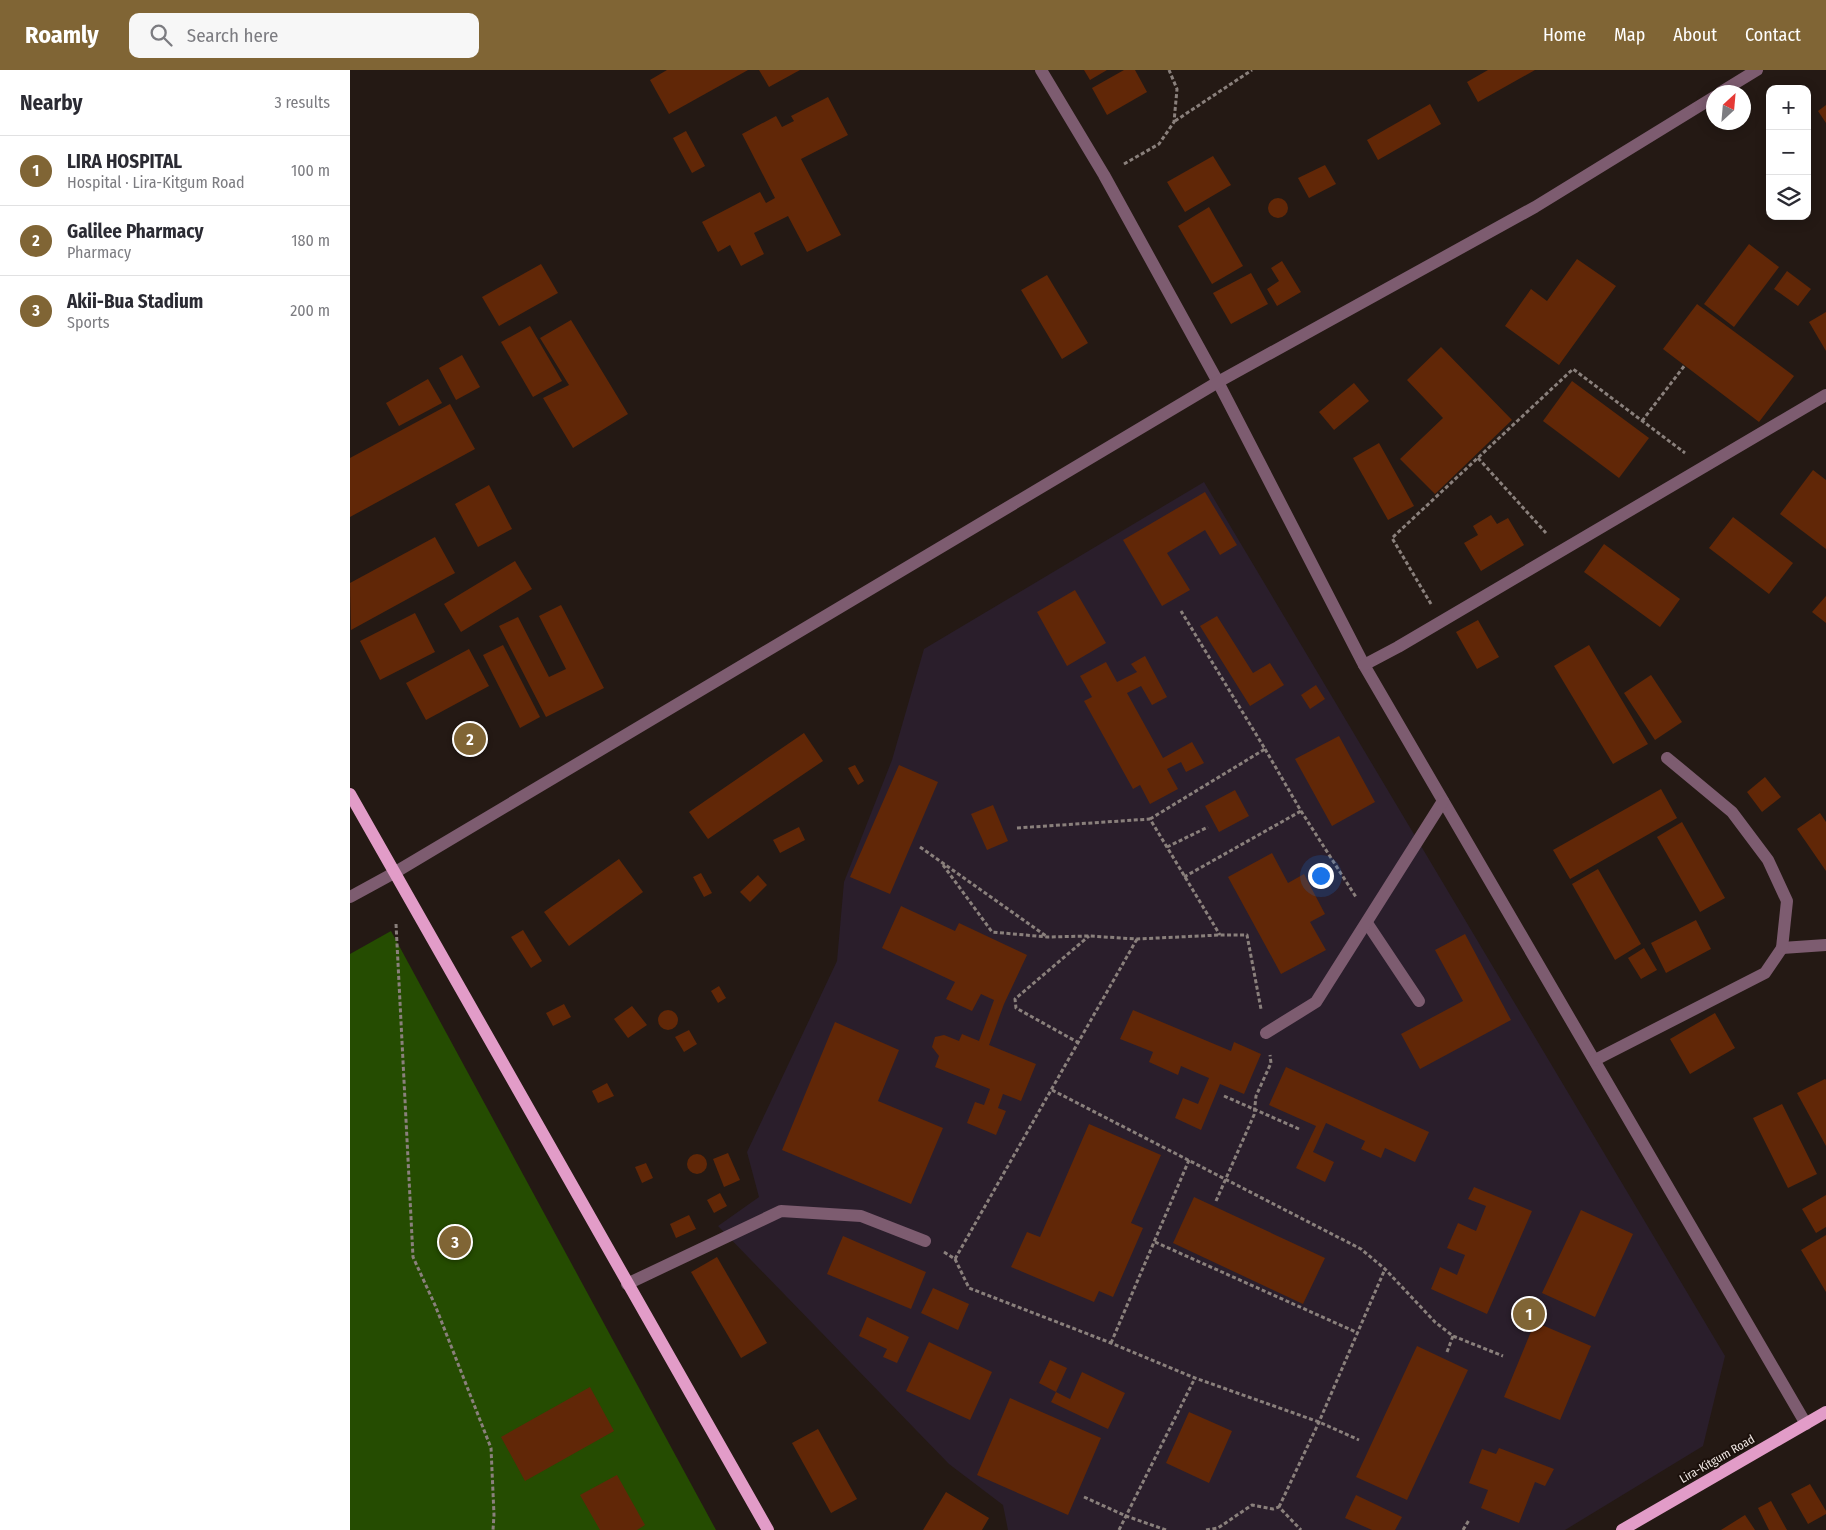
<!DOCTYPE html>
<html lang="en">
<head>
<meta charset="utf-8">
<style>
	body { margin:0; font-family:"Fira Sans Condensed",sans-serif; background:#f7f7f7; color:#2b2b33 }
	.controls { position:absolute; right:15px; top:15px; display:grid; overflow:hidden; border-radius:10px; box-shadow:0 2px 12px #0003 }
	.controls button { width:45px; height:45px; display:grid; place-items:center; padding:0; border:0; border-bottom:1px solid #e1e1e2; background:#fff; color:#2b2b33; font:25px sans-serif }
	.compass { position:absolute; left:1356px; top:15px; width:45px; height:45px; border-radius:50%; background:#fff; box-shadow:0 2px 12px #0003; rotate:26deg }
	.you { position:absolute; left:970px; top:805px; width:18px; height:18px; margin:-12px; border:4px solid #fff; border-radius:50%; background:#1a73e8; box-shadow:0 0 0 8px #1a73e833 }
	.badge { display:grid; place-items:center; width:32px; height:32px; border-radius:50%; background:#806535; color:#fff; font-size:16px; font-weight:700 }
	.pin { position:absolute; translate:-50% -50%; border:2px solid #fff; box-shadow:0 1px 5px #0006 }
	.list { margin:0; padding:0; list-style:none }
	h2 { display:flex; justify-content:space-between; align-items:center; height:65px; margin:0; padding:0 20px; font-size:21px }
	h2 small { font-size:16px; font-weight:400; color:#7c7c81 }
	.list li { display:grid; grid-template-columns:32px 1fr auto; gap:15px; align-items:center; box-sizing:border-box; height:70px; padding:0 20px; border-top:1px solid #e1e1e2 }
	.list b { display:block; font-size:19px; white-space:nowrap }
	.list p { margin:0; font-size:16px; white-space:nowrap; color:#7c7c81 }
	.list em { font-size:16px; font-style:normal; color:#7c7c81 }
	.icon { flex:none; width:28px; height:28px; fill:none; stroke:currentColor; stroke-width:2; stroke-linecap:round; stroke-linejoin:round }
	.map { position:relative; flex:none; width:1476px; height:1460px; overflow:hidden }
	header { display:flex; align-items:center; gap:30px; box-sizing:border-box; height:70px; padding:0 25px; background:#806535; color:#fff }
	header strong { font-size:24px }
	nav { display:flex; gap:28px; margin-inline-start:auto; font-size:18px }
	.search { width:350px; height:45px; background:#f7f7f7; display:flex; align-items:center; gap:12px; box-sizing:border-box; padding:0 18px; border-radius:10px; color:#7c7c81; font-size:19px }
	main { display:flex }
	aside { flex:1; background:#fff }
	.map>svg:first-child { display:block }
</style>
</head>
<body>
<header>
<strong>Roamly</strong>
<div class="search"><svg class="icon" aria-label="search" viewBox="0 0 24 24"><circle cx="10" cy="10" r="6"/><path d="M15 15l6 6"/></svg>Search here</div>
<nav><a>Home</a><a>Map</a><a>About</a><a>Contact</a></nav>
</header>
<main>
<aside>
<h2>Nearby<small>3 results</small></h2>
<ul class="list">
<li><span class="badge">1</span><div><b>LIRA HOSPITAL</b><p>Hospital · Lira-Kitgum Road</p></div><em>100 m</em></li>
<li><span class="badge">2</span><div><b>Galilee Pharmacy</b><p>Pharmacy</p></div><em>180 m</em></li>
<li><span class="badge">3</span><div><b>Akii-Bua Stadium</b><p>Sports</p></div><em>200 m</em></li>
</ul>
</aside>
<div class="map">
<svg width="1476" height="1460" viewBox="0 0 1476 1460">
	<rect width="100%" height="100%" fill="#241914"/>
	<!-- medical -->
	<path fill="#2a1e2b" d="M854 412 1375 1286 1353 1376 1215 1460H658L653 1435 599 1394 368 1156 409 1127 397 1082 487 891 494 812 542 690 574 579Z"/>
	<!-- green -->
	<path fill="#254c01" d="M41 861 366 1460H0V884Z"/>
	<!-- building -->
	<g fill="#612707">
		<path d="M317 0H398L319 44 300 10Z"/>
		<path d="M409 0H450L419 17Z"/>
		<path d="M734 0H757L740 10Z"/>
		<path d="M774 0H785L797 22 757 45 742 18Z"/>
		<path d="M1138 0H1185L1128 32 1117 12Z"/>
		<path d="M478 27 498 65 451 89 491 165 457 182 438 146 404 163 414 184 391 196 380 175 368 182 352 152 410 122 416 133 425 128 392 64 426 46 432 57 444 51 441 46Z"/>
		<path d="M1080 34 1091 54 1028 90 1017 70Z"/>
		<path d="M1476 35V53L1468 41Z"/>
		<path d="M336 61 355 96 342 103 323 68Z"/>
		<path d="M863 86 881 115 835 142 817 112Z"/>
		<path d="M975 95 986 114 959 128 948 108Z"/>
		<circle cx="928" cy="138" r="10"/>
		<path d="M859 137 893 196 862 214 828 156Z"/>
		<path d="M1399 174 1429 197 1384 257 1354 234Z"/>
		<path d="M1227 189 1266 216 1209 295 1155 256 1181 219 1197 231Z"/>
		<path d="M932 191 951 222 927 236 917 219 929 211 921 198Z"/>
		<path d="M191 194 208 223 149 256 132 227Z"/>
		<path d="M1437 201 1461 219 1448 236 1424 219Z"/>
		<path d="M901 203 918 234 881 254 863 223Z"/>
		<path d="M697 205 738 273 712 289 671 220Z"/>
		<path d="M1347 234 1444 306 1409 352 1313 279Z"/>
		<path d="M1476 242V281L1459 252Z"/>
		<path d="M221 250 278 344 223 378 193 328 219 315 190 268Z"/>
		<path d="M180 256 212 311 183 327 151 272Z"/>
		<path d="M1091 277 1162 350 1085 424 1050 389 1093 348 1057 310Z"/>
		<path d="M112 285 130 317 106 330 89 298Z"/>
		<path d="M78 309 92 333 49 356 36 333Z"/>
		<path d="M1222 311 1299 368 1269 408 1193 351Z"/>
		<path d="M1004 313 1019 331 984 360 969 342Z"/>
		<path d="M100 334 125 379 0 447V388Z"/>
		<path d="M1029 373 1064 436 1038 450 1003 388Z"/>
		<path d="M1463 400 1476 410V479L1430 444Z"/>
		<path d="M139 415 162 459 128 477 105 434Z"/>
		<path d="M855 422 887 475 870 485 855 460 817 483 840 520 812 536 773 470Z"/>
		<path d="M1141 445 1147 454 1158 448 1174 475 1131 501 1114 473 1128 465 1123 456Z"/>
		<path d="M1383 447 1443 493 1419 524 1359 478Z"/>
		<path d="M85 467 105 503 1 560 0 513Z"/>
		<path d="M1254 474 1330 529 1310 557 1234 502Z"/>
		<path d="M165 491 182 519 111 562 94 534Z"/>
		<path d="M725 520 756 573 717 596 687 542Z"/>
		<path d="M1476 526V553L1462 542Z"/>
		<path d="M211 535 254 618 196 647 149 556 168 547 199 607 216 599 189 546Z"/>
		<path d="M65 543 85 582 30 610 10 571Z"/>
		<path d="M867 546 903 603 920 593 934 615 900 636 850 556Z"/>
		<path d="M1128 550 1149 587 1127 599 1106 562Z"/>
		<path d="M153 575 190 647 170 658 133 585Z"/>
		<path d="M1239 575 1298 674 1263 694 1204 596Z"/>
		<path d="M119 579 139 616 76 650 56 613Z"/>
		<path d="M795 586 817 627 802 635 791 616 777 623 813 688 842 672 854 693 836 702 831 692 817 699 828 719 800 734 790 715 783 719 734 631 742 627 730 606 756 592 767 612 787 602 781 594Z"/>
		<path d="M1301 605 1332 652 1305 670 1274 623Z"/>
		<path d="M966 615 975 629 960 639 951 625Z"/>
		<path d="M454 663 473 691 358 769 339 742Z"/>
		<path d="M989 666 1025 732 982 756 945 689Z"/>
		<path d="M505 695 514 711 508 715 498 698Z"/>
		<path d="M549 695 588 712 540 824 500 807Z"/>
		<path d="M1415 707 1431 727 1412 742 1397 722Z"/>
		<path d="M1311 719 1327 748 1220 809 1203 780Z"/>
		<path d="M885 720 899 746 869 762 855 736Z"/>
		<path d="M643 735 658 771 637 780 621 744Z"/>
		<path d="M1470 743 1476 752V801L1447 759Z"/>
		<path d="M1332 752 1375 828 1350 842 1307 767Z"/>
		<path d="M449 757 455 770 430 783 423 770Z"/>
		<path d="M922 783 938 813 954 804 975 844 960 852 976 880 931 904 878 807Z"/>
		<path d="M269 789 293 822 219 876 194 842Z"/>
		<path d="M1248 799 1291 874 1265 890 1222 814Z"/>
		<path d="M351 803 362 823 354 827 343 807Z"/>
		<path d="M408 805 417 815 400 832 390 822Z"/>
		<path d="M551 836 605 861 609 853 677 885 654 934 639 975 686 994 671 1031 653 1024 648 1038 656 1041 646 1065 617 1053 625 1032 634 1035 640 1019 585 997 589 986 582 977 585 967 594 965 609 971 612 964 629 971 644 930 631 924 622 941 596 929 605 912 532 878Z"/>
		<path d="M1346 850 1361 879 1316 903 1301 873Z"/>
		<path d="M173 860 192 891 181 898 161 867Z"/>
		<path d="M1115 864 1161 950 1070 999 1051 964 1113 931 1085 880Z"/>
		<path d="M1294 878 1307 900 1291 909 1278 888Z"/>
		<path d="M369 916 376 928 368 933 361 921Z"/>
		<path d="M214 934 221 947 203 956 196 943Z"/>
		<path d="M282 936 297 955 278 968 264 949Z"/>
		<path d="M783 940 881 981 884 972 911 984 894 1024 870 1014 851 1060 825 1048 833 1028 848 1034 859 1008 831 996 828 1005 799 992 803 982 770 969Z"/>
		<circle cx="318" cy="950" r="10"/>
		<path d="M1365 943 1385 978 1340 1004 1320 969Z"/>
		<path d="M485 952 549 980 528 1031 593 1058 561 1134 432 1080Z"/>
		<path d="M339 960 347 974 334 982 325 967Z"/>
		<path d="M936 997 1079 1062 1065 1092 1035 1078 1031 1088 1011 1079 1015 1071 976 1053 963 1082 984 1092 975 1112 946 1098 966 1056 919 1035Z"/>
		<path d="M1475 1009 1476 1010V1076L1447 1023Z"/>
		<path d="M257 1013 264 1026 248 1033 242 1021Z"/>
		<path d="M1432 1034 1467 1104 1438 1118 1403 1048Z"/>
		<path d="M739 1054 811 1085 781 1153 793 1158 763 1227 749 1221 744 1232 661 1197 677 1162 690 1167Z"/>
		<path d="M378 1083 390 1110 374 1117 363 1089Z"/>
		<circle cx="347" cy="1094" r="10"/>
		<path d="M296 1093 303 1108 292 1113 285 1097Z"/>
		<path d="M1124 1117 1182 1141 1137 1244 1081 1219 1090 1197 1107 1205 1115 1185 1097 1178 1108 1153 1126 1161 1136 1136 1118 1129Z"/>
		<path d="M370 1123 377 1136 364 1143 357 1130Z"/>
		<path d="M1476 1125V1157L1466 1163 1452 1139Z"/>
		<path d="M844 1127 975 1188 953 1234 823 1173Z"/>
		<path d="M1231 1140 1283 1164 1245 1247 1192 1223Z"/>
		<path d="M339 1145 346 1159 326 1168 320 1154Z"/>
		<path d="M1476 1165V1222L1451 1180Z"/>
		<path d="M493 1166 576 1202 561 1239 477 1204Z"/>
		<path d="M367 1187 417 1273 391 1288 341 1202Z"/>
		<path d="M583 1218 619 1234 608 1260 571 1243Z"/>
		<path d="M517 1247 559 1267 547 1293 533 1287 537 1279 509 1266Z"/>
		<path d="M1185 1252 1241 1276 1210 1350 1154 1327Z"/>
		<path d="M579 1272 642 1302 620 1350 556 1321Z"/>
		<path d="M1067 1276 1118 1300 1057 1430 1006 1407Z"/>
		<path d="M700 1290 717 1298 706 1322 689 1313Z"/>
		<path d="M732 1302 775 1323 758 1359 701 1332 706 1322 720 1329Z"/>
		<path d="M240 1317 264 1361 175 1411 151 1367Z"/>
		<path d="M660 1328 751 1368 718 1445 627 1405Z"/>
		<path d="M839 1342 882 1361 859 1413 816 1393Z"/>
		<path d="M468 1359 507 1429 481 1443 442 1373Z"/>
		<path d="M1149 1378 1204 1399 1195 1416 1185 1412 1169 1453 1131 1438 1138 1420 1119 1413 1132 1379 1146 1384Z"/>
		<path d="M267 1405 295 1455 287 1460H250L230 1425Z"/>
		<path d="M1460 1414 1476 1441V1444L1458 1454 1441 1424Z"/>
		<path d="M596 1422 639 1448 632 1460H573Z"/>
		<path d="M1006 1425 1052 1447 1045 1460H1022L995 1448Z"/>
		<path d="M1421 1431 1437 1460H1419L1408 1438Z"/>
		<path d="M1395 1445 1405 1460H1371Z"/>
	</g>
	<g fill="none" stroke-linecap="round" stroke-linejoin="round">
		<!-- path -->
		<g stroke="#8a807c" stroke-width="3" stroke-dasharray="4 2.5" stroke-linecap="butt">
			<path d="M825 51 902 0"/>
			<path d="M774 94 809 74 824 52 827 19 819 0"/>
			<path d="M1292 351 1335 295"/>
			<path d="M1128 388 1196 463"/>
			<path d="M1081 534 1042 468 1223 299 1335 383"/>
			<path d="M915 679 951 741 1006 827"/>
			<path d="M800 749 915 679 831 541"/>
			<path d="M667 758 800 749 870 865"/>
			<path d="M570 777 696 866"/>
			<path d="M817 777 858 757"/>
			<path d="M593 795 642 862 697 867 739 866 787 869 870 865H897L911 939"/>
			<path d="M834 807 951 741"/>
			<path d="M46 854 63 1187 85 1235 141 1378 144 1445 143 1460"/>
			<path d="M729 973 666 938 665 929 739 866"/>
			<path d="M702 1020 1011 1179 1035 1199 1085 1252 1103 1266 1153 1286"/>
			<path d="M874 1026 949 1059"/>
			<path d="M866 1131 904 1045 906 1026 921 993 920 985"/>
			<path d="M805 1172 1008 1263"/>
			<path d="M594 1182 605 1189 787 869"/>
			<path d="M605 1189 619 1218 761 1273 845 1308 969 1352 1009 1370"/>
			<path d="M761 1273 839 1090"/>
			<path d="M1097 1282 1103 1266"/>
			<path d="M734 1427 776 1446 816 1460"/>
			<path d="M929 1437 969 1352 1035 1199"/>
			<path d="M769 1460 845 1308"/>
			<path d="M856 1460 868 1458 902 1435 923 1439 929 1437 951 1460"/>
			<path d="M1113 1460 1119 1450"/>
		</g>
		<!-- minor -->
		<g stroke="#7d5c70" stroke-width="12">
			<path d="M691 0 754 105 868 312 1014 595 1456 1354"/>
			<path d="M1371 22 1407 0"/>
			<path d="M1014 595 1048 577 1476 325"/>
			<path d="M0 827 44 803 868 312 1185 137 1364 27"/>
			<path d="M1017 853 1069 931"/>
			<path d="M1432 878 1476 875"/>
			<path d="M916 963 966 932 1093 731"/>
			<path d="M1245 990 1415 903 1432 878 1437 831 1418 790 1382 742 1317 688"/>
			<path d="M277 1214 431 1141 511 1146 575 1171"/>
		</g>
		<!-- major -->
		<g stroke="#e29cc8" stroke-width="12">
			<path d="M0 724 418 1460"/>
			<path d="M1272 1460 1476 1342"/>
		</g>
	</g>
	<g text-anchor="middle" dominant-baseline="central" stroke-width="4" stroke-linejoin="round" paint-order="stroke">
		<!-- street labels -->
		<g font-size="12" fill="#f0e7e4" stroke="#1b100b">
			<text transform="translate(1367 1389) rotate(-30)">Lira-Kitgum Road</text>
		</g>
	</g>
</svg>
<div class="controls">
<button>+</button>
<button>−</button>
<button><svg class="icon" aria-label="layers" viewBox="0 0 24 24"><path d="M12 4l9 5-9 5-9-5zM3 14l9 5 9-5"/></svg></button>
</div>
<svg class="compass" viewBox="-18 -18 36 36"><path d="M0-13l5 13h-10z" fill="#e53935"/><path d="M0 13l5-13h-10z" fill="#7c7c81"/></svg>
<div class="you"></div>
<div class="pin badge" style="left:1179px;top:1244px">1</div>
<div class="pin badge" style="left:120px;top:669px">2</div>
<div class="pin badge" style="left:105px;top:1172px">3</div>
</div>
</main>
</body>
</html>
